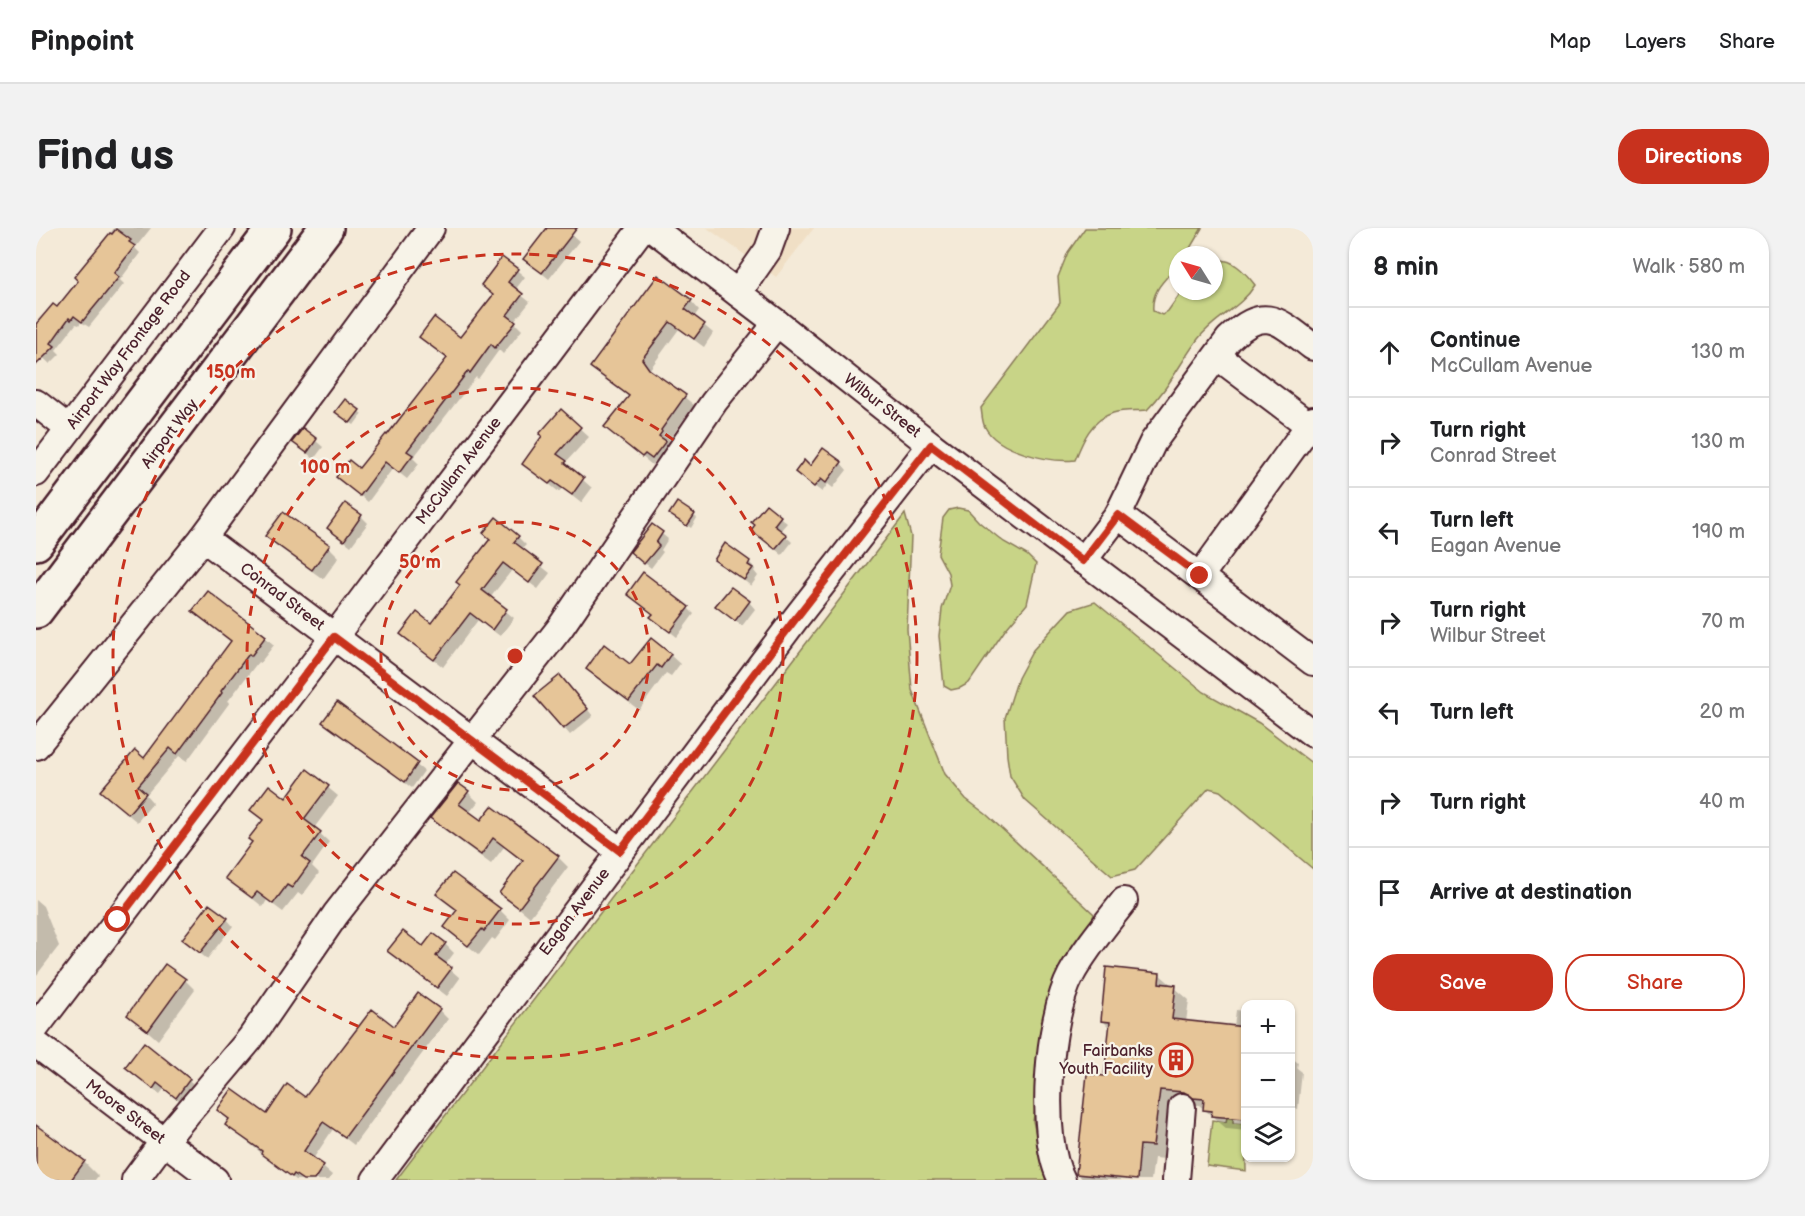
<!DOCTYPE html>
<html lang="en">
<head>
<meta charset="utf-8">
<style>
	body { margin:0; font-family:"Balsamiq Sans",sans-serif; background:#f2f2f2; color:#202124 }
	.controls { position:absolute; right:18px; bottom:18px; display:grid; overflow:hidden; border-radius:12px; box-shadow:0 2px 4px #0004 }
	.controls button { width:54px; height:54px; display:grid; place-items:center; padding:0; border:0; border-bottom:2px solid #e0e0e0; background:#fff; color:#202124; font:30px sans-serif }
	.compass { position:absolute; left:1133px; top:18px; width:54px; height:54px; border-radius:50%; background:#fff; box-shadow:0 2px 4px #0004; rotate:307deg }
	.stop { position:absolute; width:18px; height:18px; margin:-14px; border:4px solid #c8321e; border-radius:50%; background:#fff }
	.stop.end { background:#c8321e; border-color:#fff; box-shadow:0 2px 6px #0008 }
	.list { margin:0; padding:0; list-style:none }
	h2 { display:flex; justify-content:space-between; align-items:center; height:78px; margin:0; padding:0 24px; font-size:26px }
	h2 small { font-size:20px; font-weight:400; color:#757577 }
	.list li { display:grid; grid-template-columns:39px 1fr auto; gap:18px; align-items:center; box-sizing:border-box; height:90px; padding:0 24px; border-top:2px solid #e0e0e0 }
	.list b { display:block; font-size:22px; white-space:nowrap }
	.list p { margin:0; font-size:20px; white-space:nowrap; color:#757577 }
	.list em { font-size:20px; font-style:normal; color:#757577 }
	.actions { display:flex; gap:12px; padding:18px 24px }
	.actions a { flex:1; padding:14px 0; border:2px solid #c8321e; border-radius:24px; text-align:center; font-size:21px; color:#c8321e }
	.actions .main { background:#c8321e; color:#fff }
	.icon { flex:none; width:33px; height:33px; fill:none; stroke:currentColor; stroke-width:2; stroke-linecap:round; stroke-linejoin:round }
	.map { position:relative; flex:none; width:1277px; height:952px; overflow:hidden; border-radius:24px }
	header { display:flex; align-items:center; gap:36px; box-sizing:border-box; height:84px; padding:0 30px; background:#fff; border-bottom:2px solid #e0e0e0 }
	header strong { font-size:28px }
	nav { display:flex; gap:33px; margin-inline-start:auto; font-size:21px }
	.intro { display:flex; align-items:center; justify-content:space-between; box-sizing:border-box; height:144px; padding:0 36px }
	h1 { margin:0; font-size:42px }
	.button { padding:15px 27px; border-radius:24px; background:#c8321e; color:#fff; font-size:21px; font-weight:700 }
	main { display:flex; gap:36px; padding:0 36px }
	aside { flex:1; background:#fff; border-radius:24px; box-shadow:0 2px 4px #0004 }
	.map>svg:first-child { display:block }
</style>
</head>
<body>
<header>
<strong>Pinpoint</strong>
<nav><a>Map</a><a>Layers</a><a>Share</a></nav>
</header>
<div class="intro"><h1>Find us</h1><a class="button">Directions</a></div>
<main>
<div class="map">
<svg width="1277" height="952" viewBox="0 0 1277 952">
	<rect width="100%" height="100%" fill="#f4ead8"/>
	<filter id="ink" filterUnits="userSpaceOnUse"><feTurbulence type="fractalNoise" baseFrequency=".0167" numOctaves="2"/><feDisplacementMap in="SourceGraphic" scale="12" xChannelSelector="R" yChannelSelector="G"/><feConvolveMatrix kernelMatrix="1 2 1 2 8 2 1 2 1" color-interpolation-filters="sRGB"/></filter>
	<g filter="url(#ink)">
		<!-- built -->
		<path fill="#f0dfc5" d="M671 0H778L740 49Z"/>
		<!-- green -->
		<g fill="#c8d487" stroke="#897a59" stroke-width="1.5">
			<path d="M1049 0H1166L1150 27H1142V37C1129 52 1115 62 1117 83L1126 87 1132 83 1146 63H1178V33C1195 28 1209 44 1219 57 1205 80 1179 89 1162 111 1144 135 1133 160 1111 182 1101 183 1087 182 1077 185 1055 192 1047 212 1039 232 1014 235 961 223 949 199 946 194 946 185 945 180L1024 75 1022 49 1032 24Z"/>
			<path d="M922 280 932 282 943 294 968 314 991 327 1000 336 991 376 969 402 933 455 924 460 915 462 908 458 903 408 906 381 914 357 912 345 902 326 907 290 913 282Z"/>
			<path d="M869 286 875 308 871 401 876 462 909 546 930 571 951 587 1058 686 1052 705 1022 748 997 893 1010 952H360Z"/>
			<path d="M1059 374 1168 464 1223 495 1277 536V641L1184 563 1173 560 1099 642 1076 648 989 572 974 548 971 528 969 490 982 450 997 422 1034 382Z"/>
			<path d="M1191 889 1197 890V895L1209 896 1210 943 1171 938 1176 892 1190 894Z"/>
		</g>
		<!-- shadow -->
		<g fill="#0003">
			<path d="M78 0H115L99 20 104 25 84 52 88 56 53 99 45 94 43 97 40 96 20 122 24 126 14 136 0 123V98L22 81 44 53Z"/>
			<path d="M513 0H528L543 13 513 51 496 37Z"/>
			<path d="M467 31 489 49 479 62 494 74 478 94 486 102 467 126 463 122 442 151 440 149 377 230 383 236 371 251 357 240 332 274 302 249 324 242 352 210 413 131 425 111 458 68 447 57Z"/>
			<path d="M655 73 663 82 658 89 677 105 668 119 643 101 614 141 658 177 633 212 634 214 631 217 638 223 626 239 619 233 616 237 570 199 594 169 556 139Z"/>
			<path d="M310 173 326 186 318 197 304 187Z"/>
			<path d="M525 183 553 209 530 234 538 244 556 260 545 275 526 260 523 264 488 236Z"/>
			<path d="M267 202 287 219 278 231 258 214Z"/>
			<path d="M805 235 811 242 797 260 792 256 786 264 767 250 775 240Z"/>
			<path d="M641 276 661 290 655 300 638 288Z"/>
			<path d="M730 278 751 295 744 303 756 314 746 327 724 308Z"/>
			<path d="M325 288 332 295 315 318 292 300Z"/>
			<path d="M616 298 632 311 625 322 627 324 615 340 601 329Z"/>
			<path d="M231 308 293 319 303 329 287 351 241 318Z"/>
			<path d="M482 309 490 317 485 322 514 345 502 361 476 342 454 370 478 390 464 408 442 392 407 439 366 406 395 397Z"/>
			<path d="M680 331 713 334 720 341 718 343 722 348 715 358Z"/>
			<path d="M593 366 652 380 658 386 641 409 623 395 618 387Z"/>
			<path d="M713 374 719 381 706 398 688 385Z"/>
			<path d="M229 409 238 417 224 435 222 434 192 473 194 474 151 533 143 528 110 567 117 575 101 594 75 572 108 532Z"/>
			<path d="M634 427 644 436 635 448 630 445 603 482 561 450 552 441 594 438Z"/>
			<path d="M530 455 557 488 534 507 501 468Z"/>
			<path d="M301 476 388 543 376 560 294 500Z"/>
			<path d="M272 543 302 568 278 600 293 614 276 638 283 645 266 668 262 665 247 684 231 672 227 679 191 650 217 614 228 593 216 582 250 572Z"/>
			<path d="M432 564 442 574 433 585 446 594 522 629 532 639 494 689 465 665 488 635 468 619 455 636 406 600 396 590Z"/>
			<path d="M402 666 464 682 474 692 459 712 456 710 443 727 410 699 422 683Z"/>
			<path d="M0 672 7 678 23 718 0 748Z"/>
			<path d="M191 691 197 698 171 731 154 717Z"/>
			<path d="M409 716 418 725 409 737 424 750 411 768 363 732 353 723 387 720Z"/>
			<path d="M1123 746 1153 772 1150 794 1198 799 1200 782 1210 783V903L1191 901 1163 877 1137 875 1130 931 1118 930 1115 952H1047L1042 946 1052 847 1070 849 1075 801 1066 792Z"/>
			<path d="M149 752 159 762 122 812 93 787Z"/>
			<path d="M403 782 412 791 318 917 297 901 277 931 296 947 293 952H260L200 905 191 897 194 893 183 882 232 888 269 871 359 800Z"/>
			<path d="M108 816 160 858 147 875 128 861 124 866 98 846Z"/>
			<path d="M1254 828 1262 835 1261 840 1266 844 1262 881 1257 880 1256 889H1254Z"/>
			<path d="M0 899 48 934 62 948 59 952H0Z"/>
		</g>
		<!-- building -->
		<g fill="#e6c598" stroke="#4a1f2b" stroke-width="1.5">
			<path d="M511 0H541L506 45 487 31Z"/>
			<path d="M80 1 95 12 93 14 99 18 78 45 83 49 46 94 38 88 35 92 33 90 15 115 19 118 0 137V96L17 76 21 79 42 53 38 49 74 5 76 6Z"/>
			<path d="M466 29 482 41 472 54 487 66 471 87 480 94 459 120 455 116 434 145 432 143 371 223 377 227 363 245 349 234 324 268 300 249 313 232 323 240 350 206 351 207 411 130 383 109 398 89 424 109 457 67 445 57Z"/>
			<path d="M622 47 656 72 649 81 669 96 658 111 634 94 606 131 613 141 650 167 625 202 626 204 623 208 630 213 616 231 609 226 606 229 568 199 593 168 554 139Z"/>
			<path d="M309 171 324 182 314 195 299 184Z"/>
			<path d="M525 181 545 199 521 226 531 233 529 235 548 250 536 267 516 253 513 256 486 236 506 208 503 206Z"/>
			<path d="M267 200 281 211 271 225 256 214Z"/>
			<path d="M787 220 806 234 790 255 785 251 778 259 759 244 768 232 774 238Z"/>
			<path d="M641 274 659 286 651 298 633 286Z"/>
			<path d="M309 275 326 287 308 313 291 300Z"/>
			<path d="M730 276 745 288 738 297 751 307 739 321 715 302 719 297 715 294Z"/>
			<path d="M247 284 294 317 276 342 229 308Z"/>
			<path d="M460 289 483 308 478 314 507 336 493 355 467 335 446 362 471 381 456 402 434 385 398 432 364 406 381 384 395 395 424 357 420 354 454 311 447 305Z"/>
			<path d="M616 296 627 304 620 315 623 318 608 336 594 324Z"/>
			<path d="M689 315 714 333 712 337 717 340 708 352 678 332Z"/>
			<path d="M607 344 653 379 634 404 614 389 617 386 591 366Z"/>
			<path d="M695 359 714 373 699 393 679 378Z"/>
			<path d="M172 363 230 408 215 428 213 426 185 463 186 465 141 526 134 520 102 558 110 565 92 586 64 563 99 522 108 530 195 413 156 383Z"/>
			<path d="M615 410 635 426 625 440 621 437 593 473 550 441 568 416 594 436Z"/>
			<path d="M524 447 552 481 527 501 498 468Z"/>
			<path d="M301 474 382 535 369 554 286 494Z"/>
			<path d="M271 541 293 558 268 591 285 604 266 629 274 635 256 660 251 657 237 676 221 664 216 670 189 650 216 614 212 611 227 592 214 582 233 557 250 570Z"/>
			<path d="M422 555 433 563 423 576 445 592 456 578 523 628 483 680 463 665 487 633 457 610 445 627 394 590Z"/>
			<path d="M417 645 465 681 448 703 446 701 432 718 408 699 421 682 400 666Z"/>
			<path d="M173 676 192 690 164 725 146 711Z"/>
			<path d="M367 703 387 718 397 705 410 715 400 728 416 740 401 760 351 723Z"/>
			<path d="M129 736 150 751 112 803 91 787Z"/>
			<path d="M1070 739 1124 745 1123 755 1140 757 1136 791 1209 799V891L1175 888 1176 883 1167 882 1168 871 1157 870 1148 864 1124 862 1117 918 1104 917 1101 952 1040 946 1051 846 1068 848 1074 794 1065 793Z"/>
			<path d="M382 765 404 781 309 909 287 894 268 923 288 937 278 952H267L258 946 256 949 225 926 226 923 189 897 193 891 181 882 196 861 231 886 251 856 269 869 336 781 358 798Z"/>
			<path d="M108 814 154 851 140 870 121 855 117 861 89 839Z"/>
			<path d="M0 897 49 933 35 952H0Z"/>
		</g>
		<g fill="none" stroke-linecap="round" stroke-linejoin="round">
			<defs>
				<g id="minor">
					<path d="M616 0 741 95 895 217 1277 506"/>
					<path d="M702 65 732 22 740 0"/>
					<path d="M1181 128 1274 198"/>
					<path d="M0 175 33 201"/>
					<path d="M0 245 186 0"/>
					<path d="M1082 287 1117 214 1193 111C1229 76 1243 93 1277 119"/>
					<path d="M167 310 584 623"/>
					<path d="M1047 333 1082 287 1277 434"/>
					<path d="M1164 348 1277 192"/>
					<path d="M0 518 167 310 395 0"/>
					<path d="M0 799 298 409 606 0"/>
					<path d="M0 816 179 952"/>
					<path d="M99 952 127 914 214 811 300 686 524 400 678 174 741 95"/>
					<path d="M339 952 760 390 895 217"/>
					<path d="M1026 952C1002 910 1012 790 1035 747 1049 721 1070 696 1088 673"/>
					<path d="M1140 952 1146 879"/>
				</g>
				<g id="major">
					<path d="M0 315 238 0"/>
					<path d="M0 383 290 0"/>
				</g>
			</defs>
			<!-- minor casing -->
			<use href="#minor" stroke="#4a1f2b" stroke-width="30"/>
			<!-- major casing -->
			<use href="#major" stroke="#4a1f2b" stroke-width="38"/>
			<!-- minor -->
			<use href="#minor" stroke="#f7f3e8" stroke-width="26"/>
			<!-- major -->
			<use href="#major" stroke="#f7f3e8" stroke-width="33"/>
		</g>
	</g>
	<g fill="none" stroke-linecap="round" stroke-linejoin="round" filter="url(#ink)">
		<!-- route -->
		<path stroke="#c8321e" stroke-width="8" d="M82 692 298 409 584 623 760 390 895 217 1047 333 1082 287 1164 348"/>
	</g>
	<!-- distance rings -->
	<g fill="none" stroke="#c8321e" stroke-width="3" stroke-dasharray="10 8">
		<circle cx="479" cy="428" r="134"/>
		<circle cx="479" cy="428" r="268"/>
		<circle cx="479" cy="428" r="402"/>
	</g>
	<!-- icons -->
	<defs>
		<symbol id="building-ring" viewBox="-11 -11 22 22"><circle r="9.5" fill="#f7f3e8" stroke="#c8321e" stroke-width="1.5"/><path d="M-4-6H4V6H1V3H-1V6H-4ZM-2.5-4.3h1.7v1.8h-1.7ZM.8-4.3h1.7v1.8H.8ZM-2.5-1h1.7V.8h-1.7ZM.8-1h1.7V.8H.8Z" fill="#c8321e"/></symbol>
	</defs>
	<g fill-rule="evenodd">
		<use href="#building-ring" x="1121" y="813" width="38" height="38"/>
	</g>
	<g text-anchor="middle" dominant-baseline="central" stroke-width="4.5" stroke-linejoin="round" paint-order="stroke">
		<!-- street labels -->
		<g font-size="16" fill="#4a1f2b" stroke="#f7f3e8">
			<text transform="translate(93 122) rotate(-53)">Airport Way Frontage Road</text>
			<text transform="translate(846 178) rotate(38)">Wilbur Street</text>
			<text transform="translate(134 206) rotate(-53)">Airport Way</text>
			<text transform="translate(423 243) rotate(-53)">McCullam Avenue</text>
			<text transform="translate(246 369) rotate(37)">Conrad Street</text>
			<text transform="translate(539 684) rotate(-53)">Eagan Avenue</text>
			<text transform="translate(89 884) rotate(37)">Moore Street</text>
		</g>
		<!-- poi labels -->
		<g font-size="16" fill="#4a1f2b" stroke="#f7f3e8" text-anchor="end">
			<text x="1117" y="823">Fairbanks<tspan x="1117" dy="18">Youth Facility</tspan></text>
		</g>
	</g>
	<circle cx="479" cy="428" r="9" fill="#c8321e" stroke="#f7f3e8" stroke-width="3"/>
	<g font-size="18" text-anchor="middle" font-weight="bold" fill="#c8321e" stroke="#f7f3e8" stroke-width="4.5" stroke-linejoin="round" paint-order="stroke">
		<text x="195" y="150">150 m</text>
		<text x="289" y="245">100 m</text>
		<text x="384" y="340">50 m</text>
	</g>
</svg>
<div class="controls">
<button>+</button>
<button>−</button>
<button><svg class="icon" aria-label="layers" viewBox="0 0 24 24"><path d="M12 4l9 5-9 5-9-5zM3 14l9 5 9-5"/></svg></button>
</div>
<svg class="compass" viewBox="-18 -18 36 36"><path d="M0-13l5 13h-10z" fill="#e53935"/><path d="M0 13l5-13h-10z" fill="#757577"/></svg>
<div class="stop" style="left:82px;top:692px"></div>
<div class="stop end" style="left:1164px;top:348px"></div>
</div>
<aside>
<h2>8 min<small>Walk · 580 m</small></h2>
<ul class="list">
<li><svg class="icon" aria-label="ahead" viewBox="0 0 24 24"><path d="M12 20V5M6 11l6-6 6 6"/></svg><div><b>Continue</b><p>McCullam Avenue</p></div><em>130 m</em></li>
<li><svg class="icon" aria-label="right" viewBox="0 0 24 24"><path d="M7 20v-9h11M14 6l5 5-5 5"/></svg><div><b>Turn right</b><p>Conrad Street</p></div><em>130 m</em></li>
<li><svg class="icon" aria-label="left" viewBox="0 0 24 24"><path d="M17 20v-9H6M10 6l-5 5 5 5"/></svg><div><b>Turn left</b><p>Eagan Avenue</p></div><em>190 m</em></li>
<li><svg class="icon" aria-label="right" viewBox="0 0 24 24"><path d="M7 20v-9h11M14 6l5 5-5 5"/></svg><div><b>Turn right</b><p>Wilbur Street</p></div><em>70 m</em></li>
<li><svg class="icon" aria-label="left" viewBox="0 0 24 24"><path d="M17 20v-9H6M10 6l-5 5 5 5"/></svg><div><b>Turn left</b></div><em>20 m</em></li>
<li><svg class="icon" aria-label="right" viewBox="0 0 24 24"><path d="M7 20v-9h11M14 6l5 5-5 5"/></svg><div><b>Turn right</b></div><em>40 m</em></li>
<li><svg class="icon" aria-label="arrive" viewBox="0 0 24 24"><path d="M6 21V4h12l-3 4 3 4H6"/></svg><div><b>Arrive at destination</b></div></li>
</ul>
<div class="actions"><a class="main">Save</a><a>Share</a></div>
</aside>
</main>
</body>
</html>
